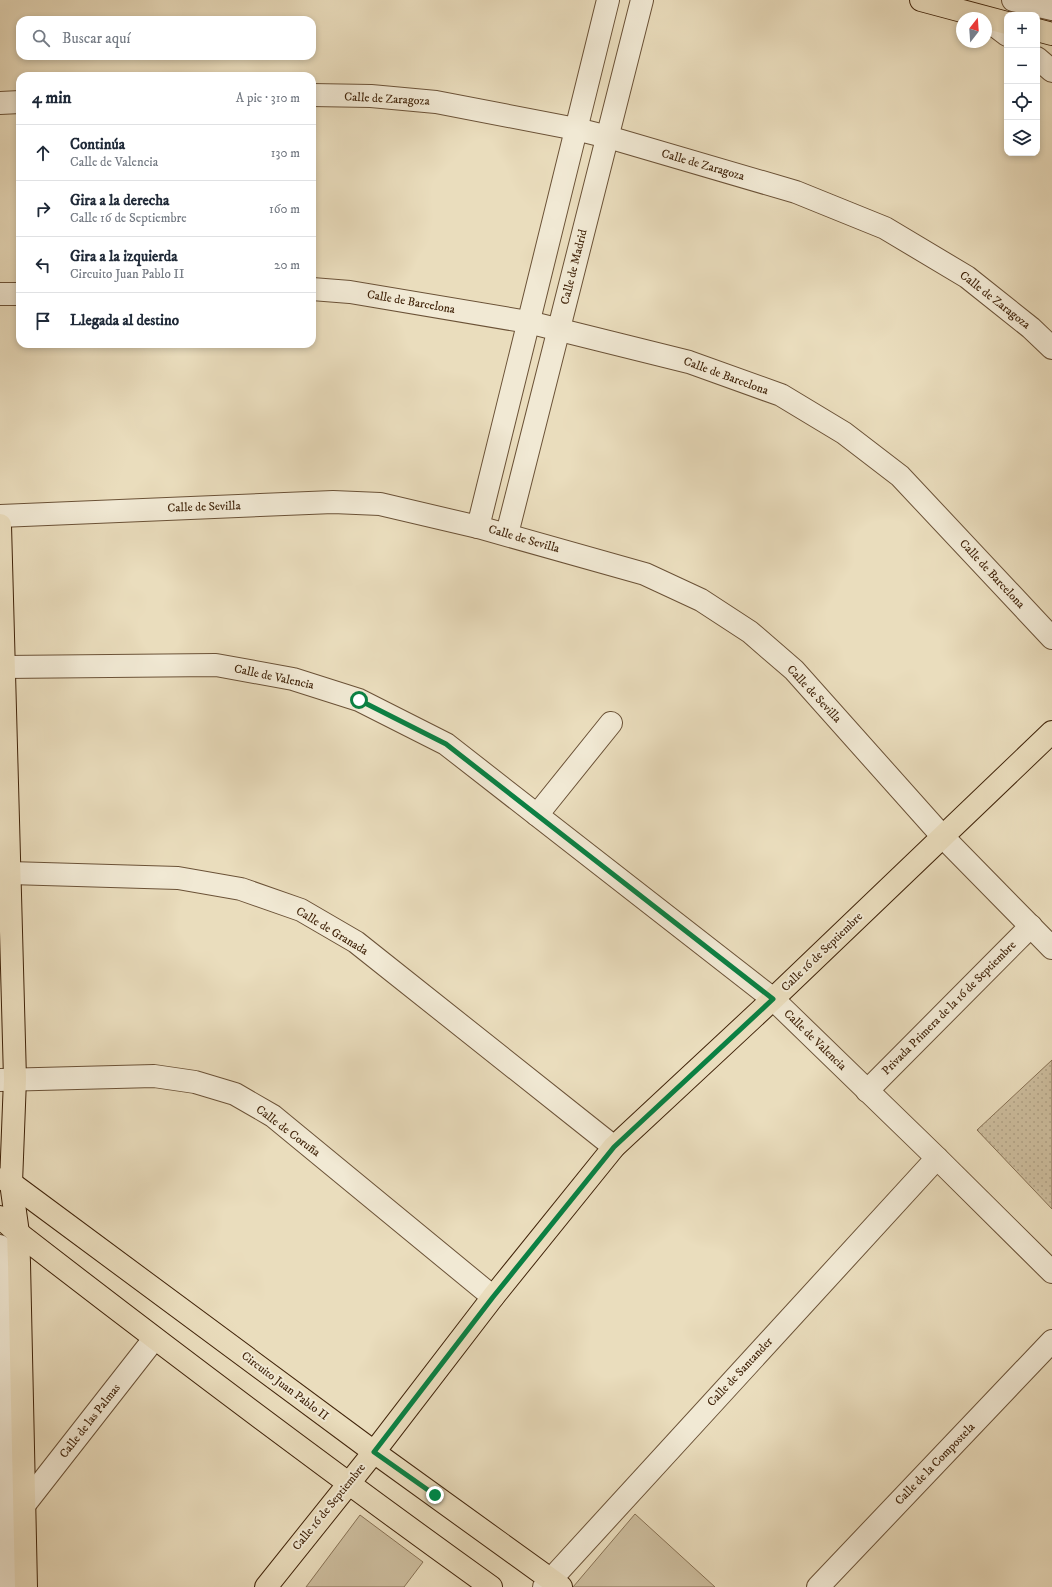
<!DOCTYPE html>
<html lang="es">
<head>
<meta charset="utf-8">
<style>
	body { margin:0; font-family:"IM FELL DW Pica",serif; background:#f2f2f3; color:#1f2937 }
	.controls { position:absolute; right:12px; top:12px; display:grid; overflow:hidden; border-radius:8px; box-shadow:0 2px 6px #0003 }
	.controls button { width:36px; height:36px; display:grid; place-items:center; padding:0; border:0; border-bottom:1px solid #e0e1e3; background:#fff; color:#1f2937; font:20px sans-serif }
	.compass { position:absolute; left:956px; top:12px; width:36px; height:36px; border-radius:50%; background:#fff; box-shadow:0 2px 6px #0003; rotate:17deg }
	.stop { position:absolute; width:12px; height:12px; margin:-9px; border:3px solid #0b8043; border-radius:50%; background:#fff }
	.stop.end { background:#0b8043; border-color:#fff; box-shadow:0 1px 4px #0008 }
	.list { margin:0; padding:0; list-style:none }
	h2 { display:flex; justify-content:space-between; align-items:center; height:52px; margin:0; padding:0 16px; font-size:17px }
	h2 small { font-size:13px; font-weight:400; color:#747a83 }
	.list li { display:grid; grid-template-columns:26px 1fr auto; gap:12px; align-items:center; box-sizing:border-box; height:56px; padding:0 16px; border-top:1px solid #e0e1e3 }
	.list b { display:block; font-size:15px; white-space:nowrap }
	.list p { margin:0; font-size:13px; white-space:nowrap; color:#747a83 }
	.list em { font-size:13px; font-style:normal; color:#747a83 }
	.icon { flex:none; width:22px; height:22px; fill:none; stroke:currentColor; stroke-width:2; stroke-linecap:round; stroke-linejoin:round }
	.map { position:relative; flex:none; width:1052px; height:1587px; overflow:hidden }
	.search { position:absolute; background:#fff; box-shadow:0 2px 6px #0003; left:16px; top:16px; width:300px; height:44px; display:flex; align-items:center; gap:10px; box-sizing:border-box; padding:0 14px; border-radius:12px; color:#747a83; font-size:15px }
	.panel { position:absolute; background:#fff; box-shadow:0 2px 6px #0003; left:16px; top:72px; width:300px; height:276px; border-radius:12px }
	.map>svg:first-child { display:block }
</style>
</head>
<body>
<div class="map">
<svg width="1052" height="1587" viewBox="0 0 1052 1587">
	<defs>
		<pattern id="park-dots" width="8" height="8" patternUnits="userSpaceOnUse"><rect width="8" height="8" fill="#cdbe9f"/><path d="M2 2h.1M6 6h.1" fill="none" stroke="#b1a388" stroke-width="1.8" stroke-linecap="round"/></pattern>
	</defs>
	<rect width="100%" height="100%" fill="#eaddbd"/>
	<filter id="stains"><feTurbulence type="fractalNoise" baseFrequency=".005" numOctaves="4"/><feColorMatrix values="0 0 0 0 .2 0 0 0 0 .09 0 0 0 0 .02 0 0 0 .5 -.17"/></filter>
	<radialGradient id="worn" r=".72"><stop offset=".6" stop-color="#630" stop-opacity="0"/><stop offset="1" stop-color="#630" stop-opacity=".3"/></radialGradient>
	<!-- park -->
	<path fill="url(#park-dots)" stroke="#877154" d="M1052 1060V1209L977 1130Z"/>
	<!-- garden -->
	<g fill="#cdbe9f" stroke="#877154">
		<path d="M635 1514 715 1587H573Z"/>
		<path d="M360 1515 423 1562 404 1587H306Z"/>
	</g>
	<g fill="none" stroke-linecap="round" stroke-linejoin="round">
		<defs>
			<g id="minor">
				<path d="M1013 0 1052 9"/>
				<path d="M986 19 1007 35"/>
				<path d="M1037 58 1052 71"/>
				<path d="M312 95 371 96 436 102 576 129 608 137 796 192 885 228 967 277 1031 328 1052 348"/>
				<path d="M0 103 20 102"/>
				<path d="M312 289 350 292 528 322 689 362 781 395 844 433 900 476 1052 638"/>
				<path d="M0 294H20"/>
				<path d="M0 516 333 502 380 504 478 527 645 574 701 600 750 632 794 670 943 837 1052 948"/>
				<path d="M478 527 608 0"/>
				<path d="M507 534 642 0"/>
				<path d="M3 667 216 665 293 679 359 700 446 744 773 999 937 1158 1052 1272"/>
				<path d="M537 815 611 723"/>
				<path d="M10 873 178 878 241 889 301 910 356 942 614 1147"/>
				<path d="M0 1080 154 1076 195 1082 235 1094 273 1116 493 1297"/>
				<path d="M867 1091 1031 926"/>
				<path d="M0 1246 1 1263 6 1587"/>
				<path d="M25 1504 154 1339"/>
				<path d="M544 1587 937 1158"/>
				<path d="M818 1587 1052 1341"/>
			</g>
			<g id="major">
				<path d="M921 0 1007 23"/>
				<path d="M1037 30 1052 34"/>
				<path d="M0 525 15 1079 11 1183 18 1233 19 1263 26 1587"/>
				<path d="M3 1179 11 1183 374 1452 561 1587"/>
				<path d="M0 1217 18 1233C174 1354 331 1472 491 1587"/>
				<path d="M266 1587 374 1452 493 1297 614 1147 773 999 1052 732"/>
			</g>
		</defs>
		<!-- minor casing -->
		<use href="#minor" stroke="#6b5237" stroke-width="24"/>
		<!-- major casing -->
		<use href="#major" stroke="#41240a" stroke-width="24"/>
		<!-- minor -->
		<use href="#minor" stroke="#f1e9d4" stroke-width="22"/>
		<!-- major -->
		<use href="#major" stroke="#eaddbd" stroke-width="22"/>
	</g>
	<g fill="none" stroke-linecap="round" stroke-linejoin="round">
		<!-- route -->
		<path stroke="#0b8043" stroke-width="5" d="M359 700 446 744 773 999 614 1147 493 1297 374 1452 435 1495"/>
	</g>
	<g text-anchor="middle" dominant-baseline="central" stroke-width="4" stroke-linejoin="round" paint-order="stroke">
		<!-- street labels -->
		<g font-size="12" fill="#41240a" stroke="#f1e9d4">
			<text transform="translate(387 99) rotate(3)">Calle de Zaragoza</text>
			<text transform="translate(703 165) rotate(16)">Calle de Zaragoza</text>
			<text transform="translate(574 267) rotate(-76)">Calle de Madrid</text>
			<text transform="translate(995 300) rotate(38)">Calle de Zaragoza</text>
			<text transform="translate(411 302) rotate(10)">Calle de Barcelona</text>
			<text transform="translate(726 376) rotate(20)">Calle de Barcelona</text>
			<text transform="translate(204 507) rotate(-2)">Calle de Sevilla</text>
			<text transform="translate(524 539) rotate(16)">Calle de Sevilla</text>
			<text transform="translate(992 574) rotate(47)">Calle de Barcelona</text>
			<text transform="translate(274 677) rotate(12)">Calle de Valencia</text>
			<text transform="translate(814 694) rotate(47)">Calle de Sevilla</text>
			<text transform="translate(332 931) rotate(31)">Calle de Granada</text>
			<text transform="translate(822 952) rotate(-44)">Calle 16 de Septiembre</text>
			<text transform="translate(949 1008) rotate(-45)">Privada Primera de la 16 de Septiembre</text>
			<text transform="translate(815 1040) rotate(44)">Calle de Valencia</text>
			<text transform="translate(288 1131) rotate(37)">Calle de Coruña</text>
			<text transform="translate(740 1372) rotate(-47)">Calle de Santander</text>
			<text transform="translate(285 1386) rotate(37)">Circuito Juan Pablo II</text>
			<text transform="translate(90 1421) rotate(-52)">Calle de las Palmas</text>
			<text transform="translate(935 1464) rotate(-46)">Calle de la Compostela</text>
			<text transform="translate(329 1507) rotate(-51)">Calle 16 de Septiembre</text>
		</g>
	</g>
	<rect width="100%" height="100%" filter="url(#stains)"/>
	<rect width="100%" height="100%" fill="url(#worn)"/>
</svg>
<div class="controls">
<button>+</button>
<button>−</button>
<button><svg class="icon" aria-label="locate" viewBox="0 0 24 24"><circle cx="12" cy="12" r="6"/><path d="M12 2v4M12 18v4M2 12h4M18 12h4"/></svg></button>
<button><svg class="icon" aria-label="layers" viewBox="0 0 24 24"><path d="M12 4l9 5-9 5-9-5zM3 14l9 5 9-5"/></svg></button>
</div>
<svg class="compass" viewBox="-18 -18 36 36"><path d="M0-13l5 13h-10z" fill="#e53935"/><path d="M0 13l5-13h-10z" fill="#747a83"/></svg>
<div class="stop" style="left:359px;top:700px"></div>
<div class="stop end" style="left:435px;top:1495px"></div>
<div class="search"><svg class="icon" aria-label="search" viewBox="0 0 24 24"><circle cx="10" cy="10" r="6"/><path d="M15 15l6 6"/></svg>Buscar aquí</div>
<section class="panel">
<h2>4 min<small>A pie · 310 m</small></h2>
<ul class="list">
<li><svg class="icon" aria-label="ahead" viewBox="0 0 24 24"><path d="M12 20V5M6 11l6-6 6 6"/></svg><div><b>Continúa</b><p>Calle de Valencia</p></div><em>130 m</em></li>
<li><svg class="icon" aria-label="right" viewBox="0 0 24 24"><path d="M7 20v-9h11M14 6l5 5-5 5"/></svg><div><b>Gira a la derecha</b><p>Calle 16 de Septiembre</p></div><em>160 m</em></li>
<li><svg class="icon" aria-label="left" viewBox="0 0 24 24"><path d="M17 20v-9H6M10 6l-5 5 5 5"/></svg><div><b>Gira a la izquierda</b><p>Circuito Juan Pablo II</p></div><em>20 m</em></li>
<li><svg class="icon" aria-label="arrive" viewBox="0 0 24 24"><path d="M6 21V4h12l-3 4 3 4H6"/></svg><div><b>Llegada al destino</b></div></li>
</ul>
</section>
</div>
</body>
</html>
